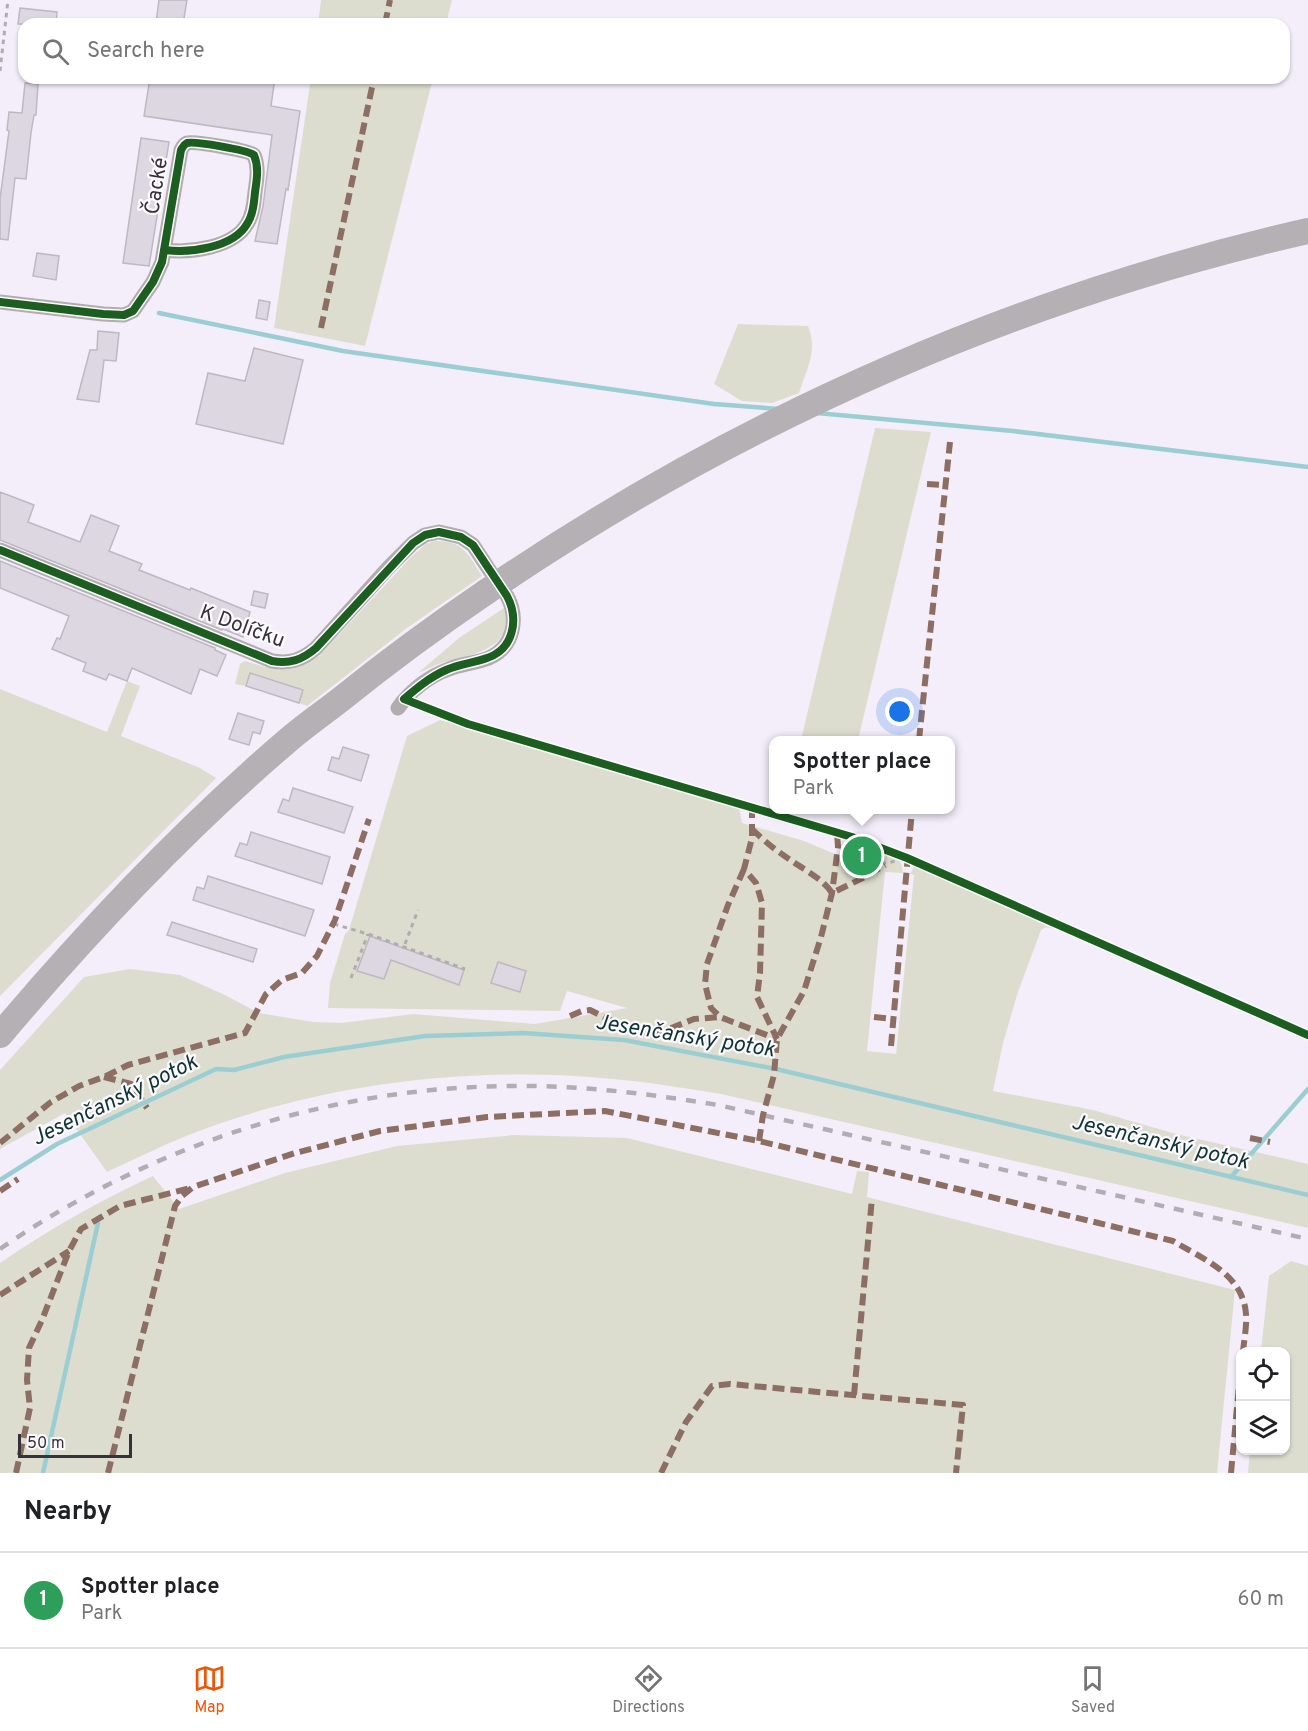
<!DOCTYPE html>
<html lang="en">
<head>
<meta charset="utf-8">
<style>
	body { margin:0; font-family:Overpass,sans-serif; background:#f2f2f2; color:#202124 }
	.controls { position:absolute; right:18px; bottom:18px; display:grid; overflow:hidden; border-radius:12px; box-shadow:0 2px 4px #0004 }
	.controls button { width:54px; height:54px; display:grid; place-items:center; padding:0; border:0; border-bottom:2px solid #e0e0e0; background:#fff; color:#202124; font:30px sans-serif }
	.scale { position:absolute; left:18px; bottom:15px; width:114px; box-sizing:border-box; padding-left:6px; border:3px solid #36323a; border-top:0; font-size:16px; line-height:21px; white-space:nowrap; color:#36323a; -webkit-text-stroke:4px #fdfaff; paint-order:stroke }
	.you { position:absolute; left:900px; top:712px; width:21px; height:21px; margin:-15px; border:4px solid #fff; border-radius:50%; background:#1a73e8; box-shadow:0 0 0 9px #1a73e833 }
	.badge { display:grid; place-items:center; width:39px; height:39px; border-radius:50%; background:#ea580c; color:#fff; font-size:20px; font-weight:700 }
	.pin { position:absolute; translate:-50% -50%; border:3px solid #fff; box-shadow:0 2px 6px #0006 }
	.popup { position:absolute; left:769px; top:736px; width:186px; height:78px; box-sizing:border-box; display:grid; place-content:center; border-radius:12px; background:#fff; filter:drop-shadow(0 2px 4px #0005); font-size:20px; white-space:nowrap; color:#757577 }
	.popup b { font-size:22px; color:#202124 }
	.popup::after { content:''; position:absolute; left:50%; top:100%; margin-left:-12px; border:12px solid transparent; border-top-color:#fff }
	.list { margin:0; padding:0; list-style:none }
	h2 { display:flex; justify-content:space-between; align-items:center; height:78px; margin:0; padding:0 24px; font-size:26px }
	h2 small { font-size:20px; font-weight:400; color:#757577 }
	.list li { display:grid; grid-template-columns:39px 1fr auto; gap:18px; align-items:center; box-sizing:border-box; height:96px; padding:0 24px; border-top:2px solid #e0e0e0 }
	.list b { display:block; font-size:22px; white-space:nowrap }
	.list p { margin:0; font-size:20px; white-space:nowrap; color:#757577 }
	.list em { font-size:20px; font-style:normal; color:#757577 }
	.icon { flex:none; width:33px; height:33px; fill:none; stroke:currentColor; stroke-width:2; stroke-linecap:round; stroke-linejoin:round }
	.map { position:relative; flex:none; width:1308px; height:1473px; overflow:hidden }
	.search { position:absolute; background:#fff; box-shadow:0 2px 4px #0004; left:18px; right:18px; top:18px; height:66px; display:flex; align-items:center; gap:15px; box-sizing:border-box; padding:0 21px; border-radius:18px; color:#757577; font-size:22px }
	.sheet { height:174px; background:#fff }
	nav { display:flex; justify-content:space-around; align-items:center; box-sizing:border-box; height:84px; border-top:2px solid #e0e0e0; background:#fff; font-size:16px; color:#757577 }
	nav a { display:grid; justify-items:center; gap:3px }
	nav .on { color:#ea580c }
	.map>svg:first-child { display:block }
</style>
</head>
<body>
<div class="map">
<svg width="1308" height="1473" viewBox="0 0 1308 1473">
	<rect width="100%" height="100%" fill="#f4eefa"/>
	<!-- green -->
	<g fill="#dcddcf">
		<path d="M321 0H452L446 24H318Z"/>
		<path d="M311 78H433L365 346 274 328Z"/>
		<path d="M738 324 808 326C818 351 807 368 799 393L772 403 742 401 714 384Z"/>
		<path d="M875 428 931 432 858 740H801Z"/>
		<path d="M434 541C463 540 468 554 482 576L407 628 307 706 299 703 303 690 250 674 246 686 235 684 240 664 245 661C276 671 290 675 319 656L412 556 426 544Z"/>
		<path d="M504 608C515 649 473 654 444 662 435 665 426 670 418 673L459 638Z"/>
		<path d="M127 681 140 686 121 736 200 768 216 778 0 996V689L107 732Z"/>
		<path d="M440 720 739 808 742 823 804 841 842 857 848 843 881 854 882 852C897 857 901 857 903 873L885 872 867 1051 896 1054 914 875 910 874 914 867 918 866 1053 929 1046 927 1041 930 1018 992 1003 1043 993 1091 1093 1110 1176 1134 1308 1164V1228L721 1094C684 1088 649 1082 612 1079 472 1065 317 1084 186 1136 159 1147 133 1160 107 1172L65 1113 0 1149V1070L84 977 130 969 180 975 225 995 259 1013 313 1022 341 1023 413 1014 535 1024 627 1008 567 991 560 1011 328 1008 330 983 345 934 349 930 407 736Z"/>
		<path d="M514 1135 627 1138 852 1194 857 1171 869 1172 867 1197 1235 1290 1217 1473H0V1263C48 1230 99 1201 153 1176L179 1209 285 1173 397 1146Z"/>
		<path d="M1291 1261 1308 1266V1473H1248L1250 1451 1286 1450V1352L1261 1351 1269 1276Z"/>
	</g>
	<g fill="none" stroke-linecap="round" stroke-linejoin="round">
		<!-- stream -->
		<g stroke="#9bced2" stroke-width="4.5">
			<path d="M159 313 343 351 714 404 779 409"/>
			<path d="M817 413 1013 431 1308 467"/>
			<path d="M1231 1177 1308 1089"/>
			<path d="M0 1180 57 1144 216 1069 234 1070 284 1057 425 1036 523 1033 624 1040 776 1069 1308 1195"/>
			<path d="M43 1473 98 1223"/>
		</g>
	</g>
	<!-- building -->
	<g fill="#dcd7e0" stroke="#bdb8c2" stroke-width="1.5">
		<path d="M159 0H187L183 24 156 23Z"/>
		<path d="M20 8 57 12 56 24H18Z"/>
		<path d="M150 78H275L271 106 300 111 288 190 286 189 277 244 255 241 263 206 272 135 144 116Z"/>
		<path d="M25 83 38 84 36 115H34L31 133 26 179 15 178 8 240 0 239V199L9 131 7 130 9 112 22 113Z"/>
		<path d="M141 138 169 142 149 266 123 263Z"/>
		<path d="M37 253 59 256 56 280 33 276Z"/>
		<path d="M259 300 270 302 267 320 256 318Z"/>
		<path d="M98 331 119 333 116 361 104 360 99 402 77 399 90 350H97Z"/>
		<path d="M254 348 303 360 283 444 196 424 208 373 245 381Z"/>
		<path d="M0 492 34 505 28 522 80 542 91 515 119 526 109 551 142 564 139 570 190 590 191 588 250 612 243 637 223 629 222 630 0 540Z"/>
		<path d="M0 561 215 648V650L226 655 217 676 200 669 191 694 132 668 127 681 109 674 106 680 83 671 86 663 52 649 57 638 60 639 69 616 0 588Z"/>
		<path d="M254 591 268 594 265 608 251 605Z"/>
		<path d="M250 673 303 690 299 703 246 686Z"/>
		<path d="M238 713 264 721 260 734 253 732 249 745 229 739Z"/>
		<path d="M343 747 369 755 361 781 328 770 332 757 339 759Z"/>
		<path d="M293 788 353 807 344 833 278 812 283 799 289 801Z"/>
		<path d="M251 832 330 857 322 884 235 856 240 843 247 845Z"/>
		<path d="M208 876 314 910 305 936 193 900 197 887 204 889Z"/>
		<path d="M172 922 257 949 253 962 167 935Z"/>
		<path d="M370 936 464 970 459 985 391 960 384 979 357 971Z"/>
		<path d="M498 962 526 971 520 992 491 983Z"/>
	</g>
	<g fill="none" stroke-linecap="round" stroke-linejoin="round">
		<!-- path -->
		<g stroke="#afadaf" stroke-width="3" stroke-dasharray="4.5 4.5" stroke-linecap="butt">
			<path d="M0 71 8 0"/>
			<path d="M847 853C872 861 880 869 905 857"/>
			<path d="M334 924 371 935 465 969"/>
			<path d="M405 944 418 910"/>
			<path d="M351 978 368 934"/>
		</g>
		<!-- street -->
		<g stroke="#b1adaf" stroke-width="15">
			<path d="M0 302 103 314 124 315 133 311 153 282 162 262 181 150C183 147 183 145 187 143 195 141 247 150 254 155 259 167 257 179 255 192 254 203 253 215 247 224 233 248 190 253 165 250"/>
			<path d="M0 550 272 661C290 664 302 660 316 648L389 567 413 543 425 535 439 532 461 537 473 545 490 571"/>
			<path d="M398 708C410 691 429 676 449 669 461 664 476 663 489 658 514 647 519 618 507 596"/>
		</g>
		<!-- primary -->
		<g stroke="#b4b0b4" stroke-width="26">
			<path d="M508 577C752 414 1022 296 1308 231"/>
			<path d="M0 1035C88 931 182 831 286 742 303 727 322 714 340 700 387 662 436 626 486 592"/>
		</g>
		<!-- rail -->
		<path stroke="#b1adb2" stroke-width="4.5" stroke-dasharray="10 10" stroke-linecap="butt" d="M0 1249C149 1146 329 1087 511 1086 581 1085 650 1094 718 1105L1308 1239"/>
		<!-- primary-bridge -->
		<path stroke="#b4b0b4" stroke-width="26" d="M486 592 508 577"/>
		<!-- quiet -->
		<g stroke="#8d6e63" stroke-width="6" stroke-dasharray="12 6" stroke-linecap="butt">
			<path d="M385 24 390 0"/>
			<path d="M321 328 374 78"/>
			<path d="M927 484 945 485"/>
			<path d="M919 740 950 442"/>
			<path d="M752 806V838L744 869 756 883 762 903 760 973 757 997 777 1039"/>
			<path d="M752 829C764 841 778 852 792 861 806 871 823 879 832 893L865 877 885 865"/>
			<path d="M744 869 728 905 707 964 705 984 711 1008 720 1017 777 1039"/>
			<path d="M570 1016 582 1011 590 1010 636 1033 649 1034 664 1031 694 1019 720 1017"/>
			<path d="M874 1017 893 1019"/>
			<path d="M891 1046 912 810"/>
			<path d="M104 1077 131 1084 147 1108"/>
			<path d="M1250 1138 1270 1142"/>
			<path d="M759 1141 763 1115 774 1075 777 1039 804 991 821 937 832 893 838 847 837 832"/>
			<path d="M0 1143 51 1102 79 1086 104 1077 128 1065 245 1033 266 994 282 980 302 973 317 956 335 920 369 819"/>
			<path d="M0 1191 18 1179"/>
			<path d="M0 1295 69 1251"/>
			<path d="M854 1395 872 1198"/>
			<path d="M16 1473 30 1408 27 1380 29 1348 42 1320 69 1251 81 1229 120 1206 190 1188"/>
			<path d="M108 1473 175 1206 182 1196 193 1187 295 1153 380 1131 487 1117 605 1111 759 1141 1173 1241C1203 1259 1243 1274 1246 1314 1247 1326 1244 1340 1243 1352"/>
			<path d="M661 1473 686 1422 712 1386 730 1384 963 1405 956 1473"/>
			<path d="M1231 1473 1240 1375"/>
		</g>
		<defs>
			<g id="cycleway">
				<path d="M0 302 103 314 124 315 133 311 153 282 162 262 181 150C183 147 183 145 187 143 195 141 247 150 254 155 259 167 257 179 255 192 254 203 253 215 247 224 233 248 190 253 165 250"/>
				<path d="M0 550 272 661C290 664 302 660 316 648L413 543 425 535 439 532 461 537 473 545 507 596C519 619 514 649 487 658 474 663 459 664 446 670 430 677 417 688 404 699L468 724 852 837 907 858 1308 1035"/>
			</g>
		</defs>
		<!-- cycleway casing -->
		<use href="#cycleway" stroke="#fdfaff" stroke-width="11"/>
		<!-- cycleway -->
		<use href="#cycleway" stroke="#1b5e20" stroke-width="8"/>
	</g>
	<g text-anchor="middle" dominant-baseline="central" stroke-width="4.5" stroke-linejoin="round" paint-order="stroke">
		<!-- street labels -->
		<g font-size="21" fill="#36323a" stroke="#fdfaff">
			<text transform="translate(157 186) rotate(-81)">Čacké</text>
			<text transform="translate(242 627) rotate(20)">K Dolíčku</text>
		</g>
		<!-- water labels -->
		<g font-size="22" font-style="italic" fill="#0e3434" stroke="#fdfaff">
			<text transform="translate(685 1037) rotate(9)">Jesenčanský potok</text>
			<text transform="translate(115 1101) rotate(-26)">Jesenčanský potok</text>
			<text transform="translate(1160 1143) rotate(13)">Jesenčanský potok</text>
		</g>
	</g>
</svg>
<div class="controls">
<button><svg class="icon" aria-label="locate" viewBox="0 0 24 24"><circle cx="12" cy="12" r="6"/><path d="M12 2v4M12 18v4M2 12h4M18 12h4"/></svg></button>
<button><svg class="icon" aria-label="layers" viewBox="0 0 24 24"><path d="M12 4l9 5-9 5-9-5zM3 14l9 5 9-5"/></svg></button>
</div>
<div class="scale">50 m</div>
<div class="you"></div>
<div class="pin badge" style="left:862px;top:856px;background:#2e9e5b">1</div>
<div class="popup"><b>Spotter place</b>Park</div>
<div class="search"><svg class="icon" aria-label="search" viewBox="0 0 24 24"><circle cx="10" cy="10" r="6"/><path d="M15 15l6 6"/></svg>Search here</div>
</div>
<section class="sheet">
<h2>Nearby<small></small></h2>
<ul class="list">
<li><span class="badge" style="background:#2e9e5b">1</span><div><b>Spotter place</b><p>Park</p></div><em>60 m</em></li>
</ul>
</section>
<nav>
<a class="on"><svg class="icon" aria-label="map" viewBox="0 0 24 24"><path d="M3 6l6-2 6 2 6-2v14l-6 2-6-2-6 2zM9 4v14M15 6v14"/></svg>Map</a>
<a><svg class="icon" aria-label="directions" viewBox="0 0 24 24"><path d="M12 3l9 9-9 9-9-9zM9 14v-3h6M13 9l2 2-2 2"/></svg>Directions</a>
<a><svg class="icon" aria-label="saved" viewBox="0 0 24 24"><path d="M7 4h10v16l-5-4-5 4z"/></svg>Saved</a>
</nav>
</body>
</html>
